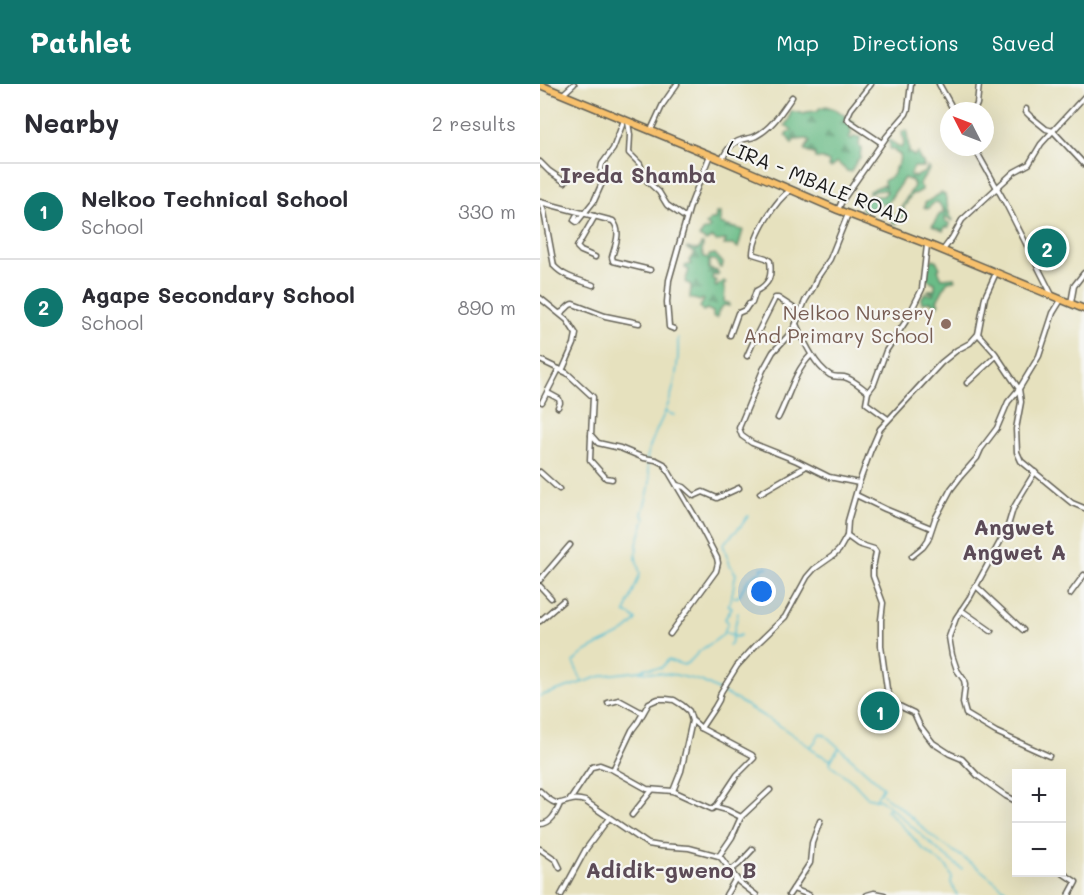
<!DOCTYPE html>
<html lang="en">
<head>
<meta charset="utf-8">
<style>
	body { margin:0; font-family:Mali,sans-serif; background:#f2f2f3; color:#2b2b33 }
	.controls { position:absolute; right:18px; bottom:18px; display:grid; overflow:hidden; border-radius:0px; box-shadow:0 6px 24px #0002 }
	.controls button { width:54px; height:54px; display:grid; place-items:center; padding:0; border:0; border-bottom:2px solid #e1e1e2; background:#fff; color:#2b2b33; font:30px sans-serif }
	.compass { position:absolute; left:400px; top:18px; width:54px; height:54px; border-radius:50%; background:#fff; box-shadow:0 6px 24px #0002; rotate:312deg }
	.you { position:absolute; left:222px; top:508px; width:21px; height:21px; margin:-15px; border:4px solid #fff; border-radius:50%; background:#1a73e8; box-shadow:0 0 0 9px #1a73e833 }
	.badge { display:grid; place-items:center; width:39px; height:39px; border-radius:50%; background:#0f766e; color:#fff; font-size:20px; font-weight:700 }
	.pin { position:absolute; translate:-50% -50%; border:3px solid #fff; box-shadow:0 2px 6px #0006 }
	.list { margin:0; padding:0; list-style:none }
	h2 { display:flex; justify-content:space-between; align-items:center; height:78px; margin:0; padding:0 24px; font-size:26px }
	h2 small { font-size:20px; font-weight:400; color:#7c7c81 }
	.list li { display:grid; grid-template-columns:39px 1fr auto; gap:18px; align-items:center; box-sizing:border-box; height:96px; padding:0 24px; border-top:2px solid #e1e1e2 }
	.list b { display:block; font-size:22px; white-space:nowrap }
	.list p { margin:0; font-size:20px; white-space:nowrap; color:#7c7c81 }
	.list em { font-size:20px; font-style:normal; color:#7c7c81 }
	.map { position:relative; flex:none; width:544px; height:811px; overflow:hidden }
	header { display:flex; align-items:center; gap:36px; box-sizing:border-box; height:84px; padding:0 30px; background:#0f766e; color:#fff }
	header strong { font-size:28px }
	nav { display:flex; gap:33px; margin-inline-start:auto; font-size:21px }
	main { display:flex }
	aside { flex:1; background:#fff }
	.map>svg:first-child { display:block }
</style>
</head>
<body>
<header>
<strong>Pathlet</strong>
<nav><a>Map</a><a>Directions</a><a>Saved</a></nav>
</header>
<main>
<aside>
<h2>Nearby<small>2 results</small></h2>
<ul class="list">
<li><span class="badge">1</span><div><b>Nelkoo Technical School</b><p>School</p></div><em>330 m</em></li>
<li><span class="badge">2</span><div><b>Agape Secondary School</b><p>School</p></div><em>890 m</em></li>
</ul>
</aside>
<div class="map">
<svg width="544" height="811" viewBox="0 0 544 811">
	<defs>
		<pattern id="forest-firs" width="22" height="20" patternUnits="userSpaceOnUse" patternTransform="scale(1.5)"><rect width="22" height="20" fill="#6abc87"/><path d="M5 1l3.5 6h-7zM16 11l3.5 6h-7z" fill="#56986e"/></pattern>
	</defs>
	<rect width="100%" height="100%" fill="#f6f6f2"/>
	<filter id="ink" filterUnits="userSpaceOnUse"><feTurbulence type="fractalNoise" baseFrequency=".0167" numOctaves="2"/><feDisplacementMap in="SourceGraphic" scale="12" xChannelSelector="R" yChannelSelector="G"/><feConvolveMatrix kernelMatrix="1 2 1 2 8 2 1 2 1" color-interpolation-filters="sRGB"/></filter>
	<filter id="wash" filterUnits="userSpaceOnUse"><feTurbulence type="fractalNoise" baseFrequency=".008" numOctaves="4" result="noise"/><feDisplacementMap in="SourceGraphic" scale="24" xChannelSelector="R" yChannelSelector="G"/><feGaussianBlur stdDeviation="1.35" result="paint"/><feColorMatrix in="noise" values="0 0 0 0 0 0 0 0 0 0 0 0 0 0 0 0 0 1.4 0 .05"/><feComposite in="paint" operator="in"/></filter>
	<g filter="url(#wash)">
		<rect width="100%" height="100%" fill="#e6e1be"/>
		<!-- forest -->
		<g fill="url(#forest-firs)" stroke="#436c52" stroke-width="1.5">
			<path d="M286 22 297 26 315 39 310 46 312 49 309 53 311 55 314 53H320L319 62 321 65 320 74 317 76 311 88 307 87 297 78 291 84 289 82V78L283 75 275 74V70L269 69 264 66 270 58 268 55 254 56 252 60 246 51 252 46 245 41 249 36 251 27 265 30 266 28 277 27 280 24Z"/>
			<path d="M367 46C367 55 369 61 369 68L374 72 378 69 380 76 383 78 384 83H374L370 91 375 93 385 88 388 83 390 85 379 100 382 104V106L375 110 373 109 367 117V119L363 123 364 124 363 129 365 130V132L361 133 357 139 355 140 352 138 374 102 372 97 364 94 347 120H344L343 119 326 128 321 125V115H331L333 112H343L347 108 345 106 335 107 329 110V107L342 101 345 103 344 97 354 90 355 84 359 79 360 71 355 68 354 65 350 66V60L347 57 349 56 361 64 364 59 362 49 364 47Z"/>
			<path d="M401 109 405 111 410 132 413 136 412 137 408 134 404 133 406 138 409 139V143H405L403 147 392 142 399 131 404 128 399 119 395 118 387 125 384 123 385 119Z"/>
			<path d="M176 129H180V140L203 146 198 164 194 161H184L186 156 176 157 172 154 166 157 159 153 164 146H168L170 143 166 141 170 136H175Z"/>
			<path d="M161 160H163L162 168 164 173 167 174 170 171 175 170 183 179 182 184H180L175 176H169V185L177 187 179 190 177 192 173 191 172 195 177 197 175 201 176 203 184 197 186 199 183 202 185 206 184 218 189 219V222L184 221 178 228 177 234 173 233V228L167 225 163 227 160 223 164 216 162 215 160 217 150 214 151 201 145 198 149 186 145 184V182L151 180 149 177 154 169 146 164 157 166 160 164Z"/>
			<path d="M393 175 396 176 400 184 398 186 402 194 414 193 415 196 408 197 397 217 399 220 397 222 391 218 382 219 381 215 385 209 393 211 394 209 388 207 389 206H395V199L386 195C385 188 388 179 393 175Z"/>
		</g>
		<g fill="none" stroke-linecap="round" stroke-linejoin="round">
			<!-- stream -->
			<g stroke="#57bfd4" stroke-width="1.5">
				<path d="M125 328C135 305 139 279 138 254"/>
				<path d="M194 513H198C206 500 206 494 222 487V484L228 483"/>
				<path d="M185 548 196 553 201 551"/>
				<path d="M189 561 191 560 198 529"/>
				<path d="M102 586 106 584H121L128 576 144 581C150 579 151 576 155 572 162 563 174 559 182 551 185 547 186 543 188 538L185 535 192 523 188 521C195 508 192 503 196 490L190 481 183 460 201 442 208 432"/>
				<path d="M42 597 33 578C37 575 41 571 45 568 62 557 84 553 96 536L92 532 85 529 100 490 96 474 97 460 105 434 102 430C105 419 109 409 110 397 110 389 106 382 107 374 110 357 118 344 125 328L134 331"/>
				<path d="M0 612 65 591 100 587 136 591 161 597 197 616 243 644 270 663 275 658 280 649 285 651 343 703 336 715"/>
				<path d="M270 663 277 669 291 676 299 664"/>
				<path d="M291 676 290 680 313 698 327 713 340 716 350 723 405 772 422 785"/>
				<path d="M343 711 361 724 394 754 437 783 472 811"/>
				<path d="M350 723 346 726 368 748 383 765 407 783 412 793 411 799 417 811"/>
			</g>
		</g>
	</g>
	<g filter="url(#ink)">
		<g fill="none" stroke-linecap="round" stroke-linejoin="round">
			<defs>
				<g id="minor">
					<path d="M331 0 311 25 307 34 309 37 342 59"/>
					<path d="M399 0 414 27"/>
					<path d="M23 10 34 0"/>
					<path d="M486 25V28L490 32 506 45 513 47 544 80"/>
					<path d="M434 27 437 20 439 0"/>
					<path d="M88 38 90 51 89 69 100 80 107 97 119 108 127 121 146 134"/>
					<path d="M111 46 123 20 137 0"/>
					<path d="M434 63 466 120 512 211"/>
					<path d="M182 76C186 66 191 59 201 56 206 54 211 55 216 52 232 44 242 27 252 13"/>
					<path d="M0 78 9 87 25 98"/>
					<path d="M0 118 73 137C82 148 75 161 72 173L73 177 110 186"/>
					<path d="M1 119 4 128 14 182C24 193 39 196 53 201"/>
					<path d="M298 126 302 117 347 52 366 30 368 25 371 0"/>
					<path d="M308 130 290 175 277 194 273 204 265 217 255 242 247 253 233 268 223 286 199 344 202 352 212 359 257 377 289 393 319 399"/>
					<path d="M36 132 34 136 37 138 54 117 62 99 64 95 61 85 62 80 73 65 84 36"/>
					<path d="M55 132 37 163 41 167 55 173"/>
					<path d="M403 166 412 154 422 136 474 88 489 80 501 60 544 13"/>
					<path d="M0 214 27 236 36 250 34 260 22 287"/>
					<path d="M521 216 513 229 499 272 479 305 481 318 476 345 477 368 481 377 527 415 532 419 544 424"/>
					<path d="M531 219 534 202 544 189"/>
					<path d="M20 229C26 227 28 220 33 220L65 232 99 239"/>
					<path d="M256 240C264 257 274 281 290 291 295 294 299 292 304 293 313 295 321 303 328 308"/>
					<path d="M134 245 129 243 127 218 129 196 150 122 170 71"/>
					<path d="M190 251 198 229 205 226 209 220 212 219 216 207C230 200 232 192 230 177L226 174 213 170C213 152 236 115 251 106"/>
					<path d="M207 272 217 250 235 214H238L261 229"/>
					<path d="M0 276 27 289 53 313 51 351 58 359 80 364 104 374 116 376 124 380 156 434 177 474 178 479 176 487 130 550"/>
					<path d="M427 299 456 272"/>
					<path d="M8 309 19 315 20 319 18 323"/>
					<path d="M2 318 19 285"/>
					<path d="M238 334C249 313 254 288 271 271"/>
					<path d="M348 335 326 319 328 308 334 300 346 267 366 237 382 205 387 161"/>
					<path d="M51 352 50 376 66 394 72 395"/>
					<path d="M0 388 19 405"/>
					<path d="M495 388 481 411 473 425 467 445 430 513 416 534 409 553 412 571 417 586 424 596 425 601 423 619 426 630 456 648 509 672"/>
					<path d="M137 401 144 403 154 412 163 408 177 414 199 404"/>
					<path d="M220 409 265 383"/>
					<path d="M316 411 345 425 391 444"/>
					<path d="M307 452 318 460 334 465 336 468 333 484V492L343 519 341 536V562L347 605 351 615 357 621 374 629 380 642 393 659 410 670 422 675 438 692 466 712 476 717"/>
					<path d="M372 472 383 463 388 456 395 435 411 405 421 392 437 374 441 365 457 344 468 318 479 305 455 269 438 250"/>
					<path d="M0 496 30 461"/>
					<path d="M0 502 11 514"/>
					<path d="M436 502 483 546"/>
					<path d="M530 510 544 491"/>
					<path d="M421 526 451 547"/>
					<path d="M0 537 23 517"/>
					<path d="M68 619 79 616 103 629"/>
					<path d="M161 644 175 623 179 616 181 608 197 582 218 559 245 533 267 493 274 485 294 471 299 466 307 452 308 437 319 399 330 368 340 345 401 279 417 266 430 259 438 250 445 213 456 189"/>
					<path d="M0 707C24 732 21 710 45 717L108 760 120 762 149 764 179 772 182 775 199 798 216 811"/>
					<path d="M133 707 172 725 177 721 197 691 214 674 212 671 161 644 153 637"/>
					<path d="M30 716 52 683 60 681 73 686 92 646 98 638 109 619 118 615H126L134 616 142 621 149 627 152 637 141 687 133 707 107 705 73 686"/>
					<path d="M176 723 187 726 201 733"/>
					<path d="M92 731 112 706"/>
					<path d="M0 740C11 740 16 729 20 720"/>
					<path d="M0 765 16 776 20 784"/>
					<path d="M179 772 192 753 201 733 230 706"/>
					<path d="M190 787 199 780 213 765"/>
					<path d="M521 788 536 798 529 811"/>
					<path d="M253 805 270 779 272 759 280 737"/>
					<path d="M21 811 46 765 69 734"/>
					<path d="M186 811 196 794"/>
					<path d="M249 811 253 805 269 811"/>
					<path d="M327 811 334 809 344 811"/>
				</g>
				<path id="primary" d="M0 1 182 76 298 126 387 160 544 225"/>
			</defs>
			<!-- minor casing -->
			<use href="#minor" stroke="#636155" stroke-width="7"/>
			<!-- primary casing -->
			<use href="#primary" stroke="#636155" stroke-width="9"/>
			<!-- minor -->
			<use href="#minor" stroke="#fff" stroke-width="4"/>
			<!-- primary -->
			<use href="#primary" stroke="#f7c06c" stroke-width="6"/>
		</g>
	</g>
	<!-- markers -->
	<circle fill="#8d6e63" stroke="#f6f6f2" stroke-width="2" cx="406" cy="240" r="6"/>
	<g text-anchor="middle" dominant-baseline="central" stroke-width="4.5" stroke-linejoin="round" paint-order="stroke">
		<!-- street labels -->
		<g font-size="20" fill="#1c1c1c" stroke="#f6f6f2">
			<text transform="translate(278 98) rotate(22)">LIRA - MBALE ROAD</text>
		</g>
		<!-- education labels -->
		<g font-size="20" fill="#785e54" stroke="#f6f6f2" text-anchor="end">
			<text x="394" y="228">Nelkoo Nursery<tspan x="394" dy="23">And Primary School</tspan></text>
		</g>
		<!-- quarter labels -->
		<g font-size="22" font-weight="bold" fill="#5c4b57" stroke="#f6f6f2">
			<text x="98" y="90">Ireda Shamba</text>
			<text x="474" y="442">Angwet<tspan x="474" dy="25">Angwet A</tspan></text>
			<text x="131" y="785">Adidik-gweno B</text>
		</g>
	</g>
</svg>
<div class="controls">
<button>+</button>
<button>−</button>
</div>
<svg class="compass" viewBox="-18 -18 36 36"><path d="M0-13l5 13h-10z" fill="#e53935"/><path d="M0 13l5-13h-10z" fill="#7c7c81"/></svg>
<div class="you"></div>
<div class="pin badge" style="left:340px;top:627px">1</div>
<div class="pin badge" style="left:507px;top:164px">2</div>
</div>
</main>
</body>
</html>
